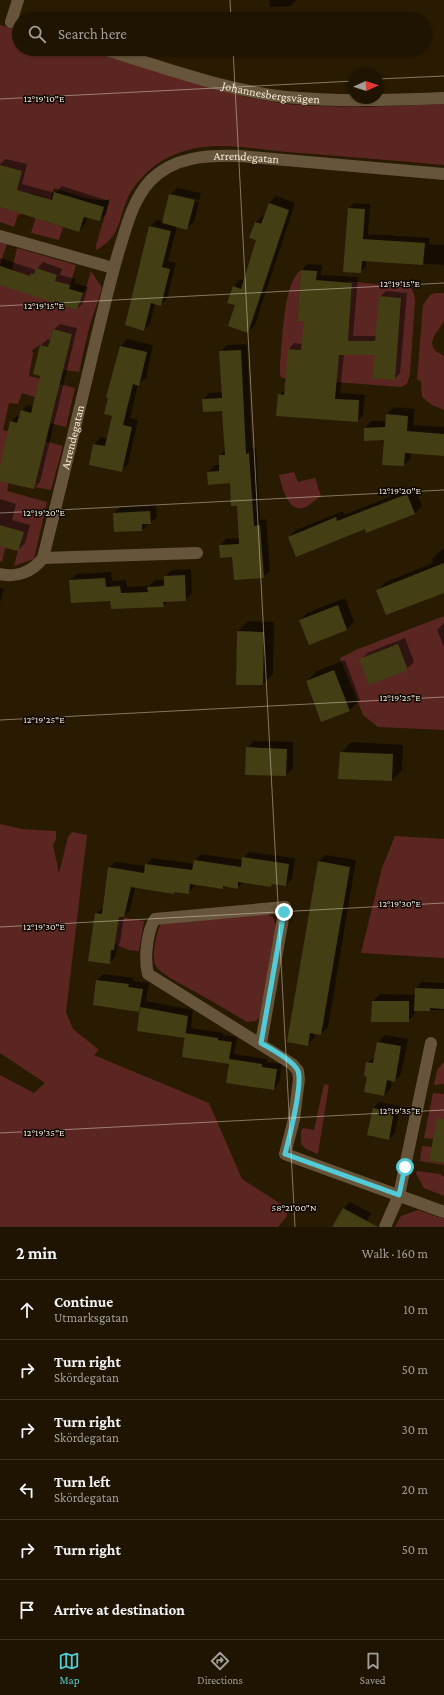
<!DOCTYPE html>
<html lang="en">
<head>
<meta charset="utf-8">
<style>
	body { margin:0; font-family:"Crimson Pro",serif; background:#271d0c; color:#f1f3f6 }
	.compass { position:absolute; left:348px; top:68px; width:36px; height:36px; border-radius:50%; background:#1f1402; box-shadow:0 1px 3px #0004; rotate:87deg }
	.stop { position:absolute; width:12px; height:12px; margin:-9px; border:3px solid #52cbd7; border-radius:50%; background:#fff }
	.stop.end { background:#52cbd7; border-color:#fff; box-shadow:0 1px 4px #0008 }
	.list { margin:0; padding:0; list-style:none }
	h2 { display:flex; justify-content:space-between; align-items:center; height:52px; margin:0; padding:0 16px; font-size:17px }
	h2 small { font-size:13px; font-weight:400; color:#a19e99 }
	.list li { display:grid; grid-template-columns:26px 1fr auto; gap:12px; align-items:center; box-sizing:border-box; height:60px; padding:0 16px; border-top:1px solid #3c3324 }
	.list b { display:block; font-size:15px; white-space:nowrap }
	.list p { margin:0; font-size:13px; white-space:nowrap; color:#a19e99 }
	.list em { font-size:13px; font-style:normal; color:#a19e99 }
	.icon { flex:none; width:22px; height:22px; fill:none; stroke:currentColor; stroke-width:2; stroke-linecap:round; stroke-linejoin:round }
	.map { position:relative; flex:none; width:444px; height:1227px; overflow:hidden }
	.search { position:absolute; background:#1f1402; box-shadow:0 1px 3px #0004; left:12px; right:12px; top:12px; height:44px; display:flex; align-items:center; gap:10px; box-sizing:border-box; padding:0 14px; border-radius:22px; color:#a19e99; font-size:15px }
	.sheet { height:412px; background:#1f1402 }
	nav { display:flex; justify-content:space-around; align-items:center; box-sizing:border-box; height:56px; border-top:1px solid #3c3324; background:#1f1402; font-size:11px; color:#a19e99 }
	nav a { display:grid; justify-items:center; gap:2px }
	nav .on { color:#52cbd7 }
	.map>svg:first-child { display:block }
</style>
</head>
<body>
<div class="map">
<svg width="444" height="1227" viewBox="0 0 444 1227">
	<rect width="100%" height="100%" fill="#291a02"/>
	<!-- green -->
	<g fill="#5b2621">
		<path d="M0 25 19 30V49H81L250 98 285 104 315 106 364 107 444 104V165C392 160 339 156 287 152 258 149 231 144 202 147 187 149 170 155 157 164 147 171 135 184 129 195 118 217 122 237 96 250V245L110 199C98 204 68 192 54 188L44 221 63 227 59 240 31 233 42 196 28 193 21 215 18 214 14 227 0 222Z"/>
		<path d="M0 242 7 244 0 265Z"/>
		<path d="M17 248 76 265 69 289 83 293 85 291 91 271 102 288 89 328 79 372 63 370 72 334 53 329 48 347 40 345 32 350 33 354 29 376 75 388 66 427 50 423 58 393 38 388 35 397 22 393 18 404 9 403 3 430 63 446 51 490 35 487 34 489 12 484 9 481 7 491 47 502 34 559 14 566 18 551 5 548 2 562 0 561V266L12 270Z"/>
		<path d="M301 270 297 321 349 325 352 283 348 282V281L411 288 414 294 415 301 410 374 407 384 401 387 282 378 280 375V367C282 346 283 282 301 270Z"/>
		<path d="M435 293H444C444 299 444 317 444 321 440 329 428 339 434 349 437 353 441 353 444 357V410L432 405 422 397 421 381H422L417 380 423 305 430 295Z"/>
		<path d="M294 472 298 482 315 478 321 496C316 499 311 504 306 507 288 515 282 486 279 475Z"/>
		<path d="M444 616V730L378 727 363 715 340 658 358 649Z"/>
		<path d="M0 824 22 829 56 831V839L53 845 59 873 68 837 72 832 87 835 66 1012 73 1029 99 1050 94 1055 209 1103 242 1179 286 1207 287 1216 278 1227H0V1075L34 1093 45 1083 0 1053Z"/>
		<path d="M395 836 444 839V958L361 953 382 868Z"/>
		<path d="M266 914 273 917 276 926 262 1009 259 1017 256 1021 247 1022C227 1010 207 998 186 987 177 981 162 975 156 966 151 960 156 931 161 924Z"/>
		<path d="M119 917 144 921 139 951 129 950 115 944Z"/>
		<path d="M444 1062V1084L434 1085 437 1070Z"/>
		<path d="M324 1084 329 1085 318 1154 306 1149 301 1144V1132L303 1128 314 1130Z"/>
		<path d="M433 1093 444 1094V1132L433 1139 424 1138Z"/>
		<path d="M422 1146 432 1147 429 1161 444 1163V1165L420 1161Z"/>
		<path d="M417 1171 440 1174 444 1177V1196L424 1188 416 1174Z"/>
		<path d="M418 1210 444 1219V1227H395L401 1216Z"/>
	</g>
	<!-- shadow -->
	<g fill="#0007" fill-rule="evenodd">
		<path d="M269 0H296L291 6 270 7Z"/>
		<path d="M6 159 27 164 22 184 55 193 62 186 109 201 106 214 100 220 87 217 85 224 79 231 0 207V164Z"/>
		<path d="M177 188 201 193 199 200 173 194V196L199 202 194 222 187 228 177 226 168 261 176 263 167 298 161 305 155 303 150 324 144 330 126 325 150 226 157 220 163 221 170 195Z"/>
		<path d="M276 196 295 203 255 325 248 332 236 305 234 286 241 279 244 281 258 240 251 237 256 222 263 215 265 216 269 203ZM258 222 267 224 266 226 258 224Z"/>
		<path d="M354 203 370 204 368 234 430 238 429 244 444 245V265L366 260V267L360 272 349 208Z"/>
		<path d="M0 258 36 270 43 262 62 269 60 275 76 279 74 283 88 287 83 303 77 309 0 284Z"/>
		<path d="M307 264 322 265 321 275 358 277 353 336H377L380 297 386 291 407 293 400 373 394 379 376 354H344L340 393 365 395 363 416 357 421 279 395 286 389 289 349 294 343 303 344 305 321 302 270Z"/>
		<path d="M60 324 77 328 40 482 34 488 0 480V470L11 422 17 416H20L21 411 28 405 34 406 42 375 34 373 41 345 48 339 51 340 53 330Z"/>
		<path d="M127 339 153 345 146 378 138 384 130 418 138 420 128 464 121 471 90 464 94 444 101 437 108 439 113 415 121 346Z"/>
		<path d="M247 344 252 448 256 447 260 520 266 519 270 571 263 577 220 545 226 539 240 538 238 505 231 482 208 472 215 465H220V456L225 450 223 410 203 400 209 393 222 392 220 352 227 345Z"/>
		<path d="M394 407 415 409 413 425 444 427V455L411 453 410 459 404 465 385 439 365 428 371 421H387V414Z"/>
		<path d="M414 487 422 506 415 513 367 532 365 528 289 537 296 530 343 511 344 515Z"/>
		<path d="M0 499 16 504 12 520 30 525 25 543 18 550 0 545Z"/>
		<path d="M156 505 157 517 142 530 115 531 114 513 120 507Z"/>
		<path d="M444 549V592L378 590 386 582 433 563 432 559 440 551Z"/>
		<path d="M191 569 192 593 186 600 168 601 163 606 111 600 70 580 77 574 111 572 112 581 126 580 127 587 149 586 155 580H165V577L171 570Z"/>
		<path d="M0 588 4 589 0 603Z"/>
		<path d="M345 598 354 622 347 629 309 643 300 620 307 613Z"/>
		<path d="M248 621 274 622 273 674 263 684 238 631Z"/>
		<path d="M444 623V647L437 630Z"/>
		<path d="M405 638 414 662 407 669 361 660 367 653Z"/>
		<path d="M345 660 360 700 350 710 322 721 307 681 317 671Z"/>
		<path d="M253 741 293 742V768L286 775 247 748Z"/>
		<path d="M351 742 403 745 402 770 392 780 341 753Z"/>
		<path d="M249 852 295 858 292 879 286 885 273 883 271 885 243 882 237 888 225 886 223 888 195 884 194 887 188 893 175 891 174 892 135 887 130 910 124 916 120 943 117 947 115 957 109 963 96 914 102 908H104L109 868 115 862 146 866 152 858 194 864 195 861 201 854 243 860V858Z"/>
		<path d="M326 855 356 860 328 1027 321 1034 315 1033 314 1038 307 1045 319 861Z"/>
		<path d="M103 974 134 978V981L149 983 146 1001 193 1010 191 1028 223 1033V1035L237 1037 234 1054 267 1059V1062L282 1064 279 1083 274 1089 186 1035 141 1009 139 1011 97 980Z"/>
		<path d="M422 982 444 983V1010H415V1014L408 1021 373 1001 380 994 415 995 416 988Z"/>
		<path d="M385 1035 408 1039 401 1074 394 1081 392 1080 391 1088 384 1095 368 1076 367 1063 376 1056 378 1042Z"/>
		<path d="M379 1102 400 1106 395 1133 389 1139 374 1108Z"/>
		<path d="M350 1202 371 1213 364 1227H333L344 1208Z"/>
	</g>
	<!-- building -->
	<g fill="#433e13">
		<path d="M0 165 22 171 17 190 52 200 54 192 104 207 100 221 84 217 79 232 0 207Z"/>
		<path d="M169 194 195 200 187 230 162 223Z"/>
		<path d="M269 203 289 210 248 333 228 326 235 305 227 303 233 286 241 289 256 240 249 238 255 222 261 224Z"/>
		<path d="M348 208 365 209 363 239 425 243 423 265 362 261 361 273 343 272Z"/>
		<path d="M149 226 171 231 162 267 170 269 161 306 151 303 144 331 125 325Z"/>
		<path d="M0 266 30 276 31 273 34 274 36 268 57 275 55 281 70 285 69 289 83 293 77 310 0 285Z"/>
		<path d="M301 270 317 271 316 280 352 283 348 341H375L379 296 401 298 395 380 372 378 375 355H339L335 399 359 400 358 422 276 416 278 394 284 395 288 349 301 350 304 322 297 321Z"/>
		<path d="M53 329 72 334 34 489 0 481V466L10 421 17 423 21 410 31 413 40 376 33 374 40 345 48 347Z"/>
		<path d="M120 346 147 352 139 386 133 384 123 425 132 427 122 472 89 465 93 444 105 446 112 416 104 414 108 398 106 397Z"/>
		<path d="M241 350 246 454 249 453 254 526 260 525 264 578 234 580 232 557 220 558 219 545 239 544 237 506H231L230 483 208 485 207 472 219 471V455H225L222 411 203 412 202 399 222 398 219 351Z"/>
		<path d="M386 414 408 416 407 431 444 434V456L405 453 404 466 382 465 384 440 364 441V428L385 427Z"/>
		<path d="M407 494 415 514 366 533 365 529 296 557 288 537 336 517 337 521Z"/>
		<path d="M150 511 151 524H142V531L114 532 113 513Z"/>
		<path d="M0 525 24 532 18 551 0 546Z"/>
		<path d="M444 563V593L386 615 376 590Z"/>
		<path d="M185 575 186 601 163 602 164 607 111 609 110 601 71 603 69 580 105 578 106 587 120 586 121 593 148 592 147 587 164 586V576Z"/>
		<path d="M338 605 347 630 309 645 299 620Z"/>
		<path d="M237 631 264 632 263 685H236Z"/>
		<path d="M398 644 408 670 369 685 359 659Z"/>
		<path d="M334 670 350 711 321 722 306 681Z"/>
		<path d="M246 747 287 749 286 776 245 775Z"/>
		<path d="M340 752 393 754 392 781 338 779Z"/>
		<path d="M242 857 289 864 286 886 272 884 271 887 238 882V889L223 886V889L190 884 189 894 174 892V894L131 887 124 917H119L114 950H111L110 964 88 961 95 913 102 914 108 867 144 873 145 864 192 870 194 860 241 867Z"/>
		<path d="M318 861 350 867 321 1035 310 1033 308 1046 287 1042Z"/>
		<path d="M96 980 129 984 128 987 143 989 139 1012 93 1005Z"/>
		<path d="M415 988 444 989V1009L430 1008V1011H414Z"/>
		<path d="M372 1001H409V1022H371Z"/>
		<path d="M140 1007 188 1016 185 1038 137 1031Z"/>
		<path d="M185 1033 218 1038V1040L232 1042 229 1059 262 1064V1067L277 1069 274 1090 226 1083 229 1064 182 1057Z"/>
		<path d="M377 1042 401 1046 395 1082 387 1080 384 1096 364 1092 367 1077 364 1076 366 1062 373 1063Z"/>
		<path d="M373 1108 394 1112 389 1140 367 1135Z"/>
		<path d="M437 1118 444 1119V1163L429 1161Z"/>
		<path d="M343 1208 378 1227H332Z"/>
	</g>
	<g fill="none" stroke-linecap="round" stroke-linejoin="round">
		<!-- minor -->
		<g stroke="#66553a" stroke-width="12">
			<path d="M11 22 18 0"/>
			<path id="s1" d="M103 49C162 67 224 90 286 97 338 102 392 100 444 98"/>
			<path d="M0 236 113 268"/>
			<path d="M43 558 197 553"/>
			<path id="s2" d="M0 574C17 578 32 572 43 558 60 489 77 421 93 352 102 316 110 279 121 244 128 221 134 199 150 181 174 156 209 155 240 156L444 174"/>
			<path d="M261 1043 285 907 155 919C147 931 144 959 148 974L292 1064 298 1071 299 1079 294 1119 285 1154 444 1212"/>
			<path d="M385 1227 399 1195 431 1043"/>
		</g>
	</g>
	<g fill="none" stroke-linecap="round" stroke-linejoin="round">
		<!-- route -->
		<path stroke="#52cbd7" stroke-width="5" d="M284 912 261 1043C271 1049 294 1061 298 1071 303 1084 289 1139 285 1154L399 1195 405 1167"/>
	</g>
	<!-- ticks -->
	<path fill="none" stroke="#f3e8d9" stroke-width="1" stroke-opacity="0.45" d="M230 0 231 19M233 49 295 1227M378 79 444 76M0 99 354 81M0 306 444 283M0 513 444 490M0 720 444 697M0 927 444 903M0 1133 444 1110"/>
	<g text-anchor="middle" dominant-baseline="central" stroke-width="3" stroke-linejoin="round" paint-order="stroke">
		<!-- street labels -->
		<g font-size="12" fill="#f3e8d9" stroke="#0d0701">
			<text stroke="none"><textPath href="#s1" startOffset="174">Johannesbergsvägen</textPath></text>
			<text stroke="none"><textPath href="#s2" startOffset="545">Arrendegatan</textPath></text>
			<text stroke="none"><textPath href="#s2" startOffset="173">Arrendegatan</textPath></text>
		</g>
	</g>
	<g font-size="10" text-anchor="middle" fill="#f3e8d9" stroke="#0d0701" stroke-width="3" stroke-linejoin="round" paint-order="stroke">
		<text x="44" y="102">12°19'10"E</text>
		<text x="400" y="287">12°19'15"E</text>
		<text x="44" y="309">12°19'15"E</text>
		<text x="400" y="494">12°19'20"E</text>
		<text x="44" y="516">12°19'20"E</text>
		<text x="400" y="701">12°19'25"E</text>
		<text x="44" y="723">12°19'25"E</text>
		<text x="400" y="907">12°19'30"E</text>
		<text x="44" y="930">12°19'30"E</text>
		<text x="400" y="1114">12°19'35"E</text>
		<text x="44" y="1136">12°19'35"E</text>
		<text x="294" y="1211">58°21'00"N</text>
	</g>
</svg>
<svg class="compass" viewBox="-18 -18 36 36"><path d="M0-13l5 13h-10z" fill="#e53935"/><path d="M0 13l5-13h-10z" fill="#a19e99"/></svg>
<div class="stop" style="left:405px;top:1167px"></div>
<div class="stop end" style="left:284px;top:912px"></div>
<div class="search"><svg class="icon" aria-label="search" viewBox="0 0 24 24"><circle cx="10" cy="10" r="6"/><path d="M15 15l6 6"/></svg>Search here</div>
</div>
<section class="sheet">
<h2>2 min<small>Walk · 160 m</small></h2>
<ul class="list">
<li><svg class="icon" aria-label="ahead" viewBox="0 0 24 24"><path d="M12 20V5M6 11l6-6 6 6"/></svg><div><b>Continue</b><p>Utmarksgatan</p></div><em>10 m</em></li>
<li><svg class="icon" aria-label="right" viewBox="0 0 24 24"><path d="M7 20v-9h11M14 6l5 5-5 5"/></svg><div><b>Turn right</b><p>Skördegatan</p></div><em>50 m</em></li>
<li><svg class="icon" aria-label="right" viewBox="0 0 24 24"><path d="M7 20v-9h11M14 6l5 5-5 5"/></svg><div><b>Turn right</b><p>Skördegatan</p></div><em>30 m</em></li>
<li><svg class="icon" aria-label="left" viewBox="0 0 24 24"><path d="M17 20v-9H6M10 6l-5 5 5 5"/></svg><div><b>Turn left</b><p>Skördegatan</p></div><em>20 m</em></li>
<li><svg class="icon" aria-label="right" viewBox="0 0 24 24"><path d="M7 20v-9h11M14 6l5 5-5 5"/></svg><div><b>Turn right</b></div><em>50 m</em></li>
<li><svg class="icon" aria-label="arrive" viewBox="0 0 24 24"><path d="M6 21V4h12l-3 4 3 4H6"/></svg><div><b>Arrive at destination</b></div></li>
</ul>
</section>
<nav>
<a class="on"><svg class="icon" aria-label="map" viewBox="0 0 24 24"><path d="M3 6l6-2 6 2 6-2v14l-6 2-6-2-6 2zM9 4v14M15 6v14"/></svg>Map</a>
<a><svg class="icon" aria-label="directions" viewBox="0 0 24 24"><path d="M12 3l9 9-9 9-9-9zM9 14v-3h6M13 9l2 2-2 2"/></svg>Directions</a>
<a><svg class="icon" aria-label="saved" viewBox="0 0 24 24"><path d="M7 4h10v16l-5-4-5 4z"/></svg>Saved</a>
</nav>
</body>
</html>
